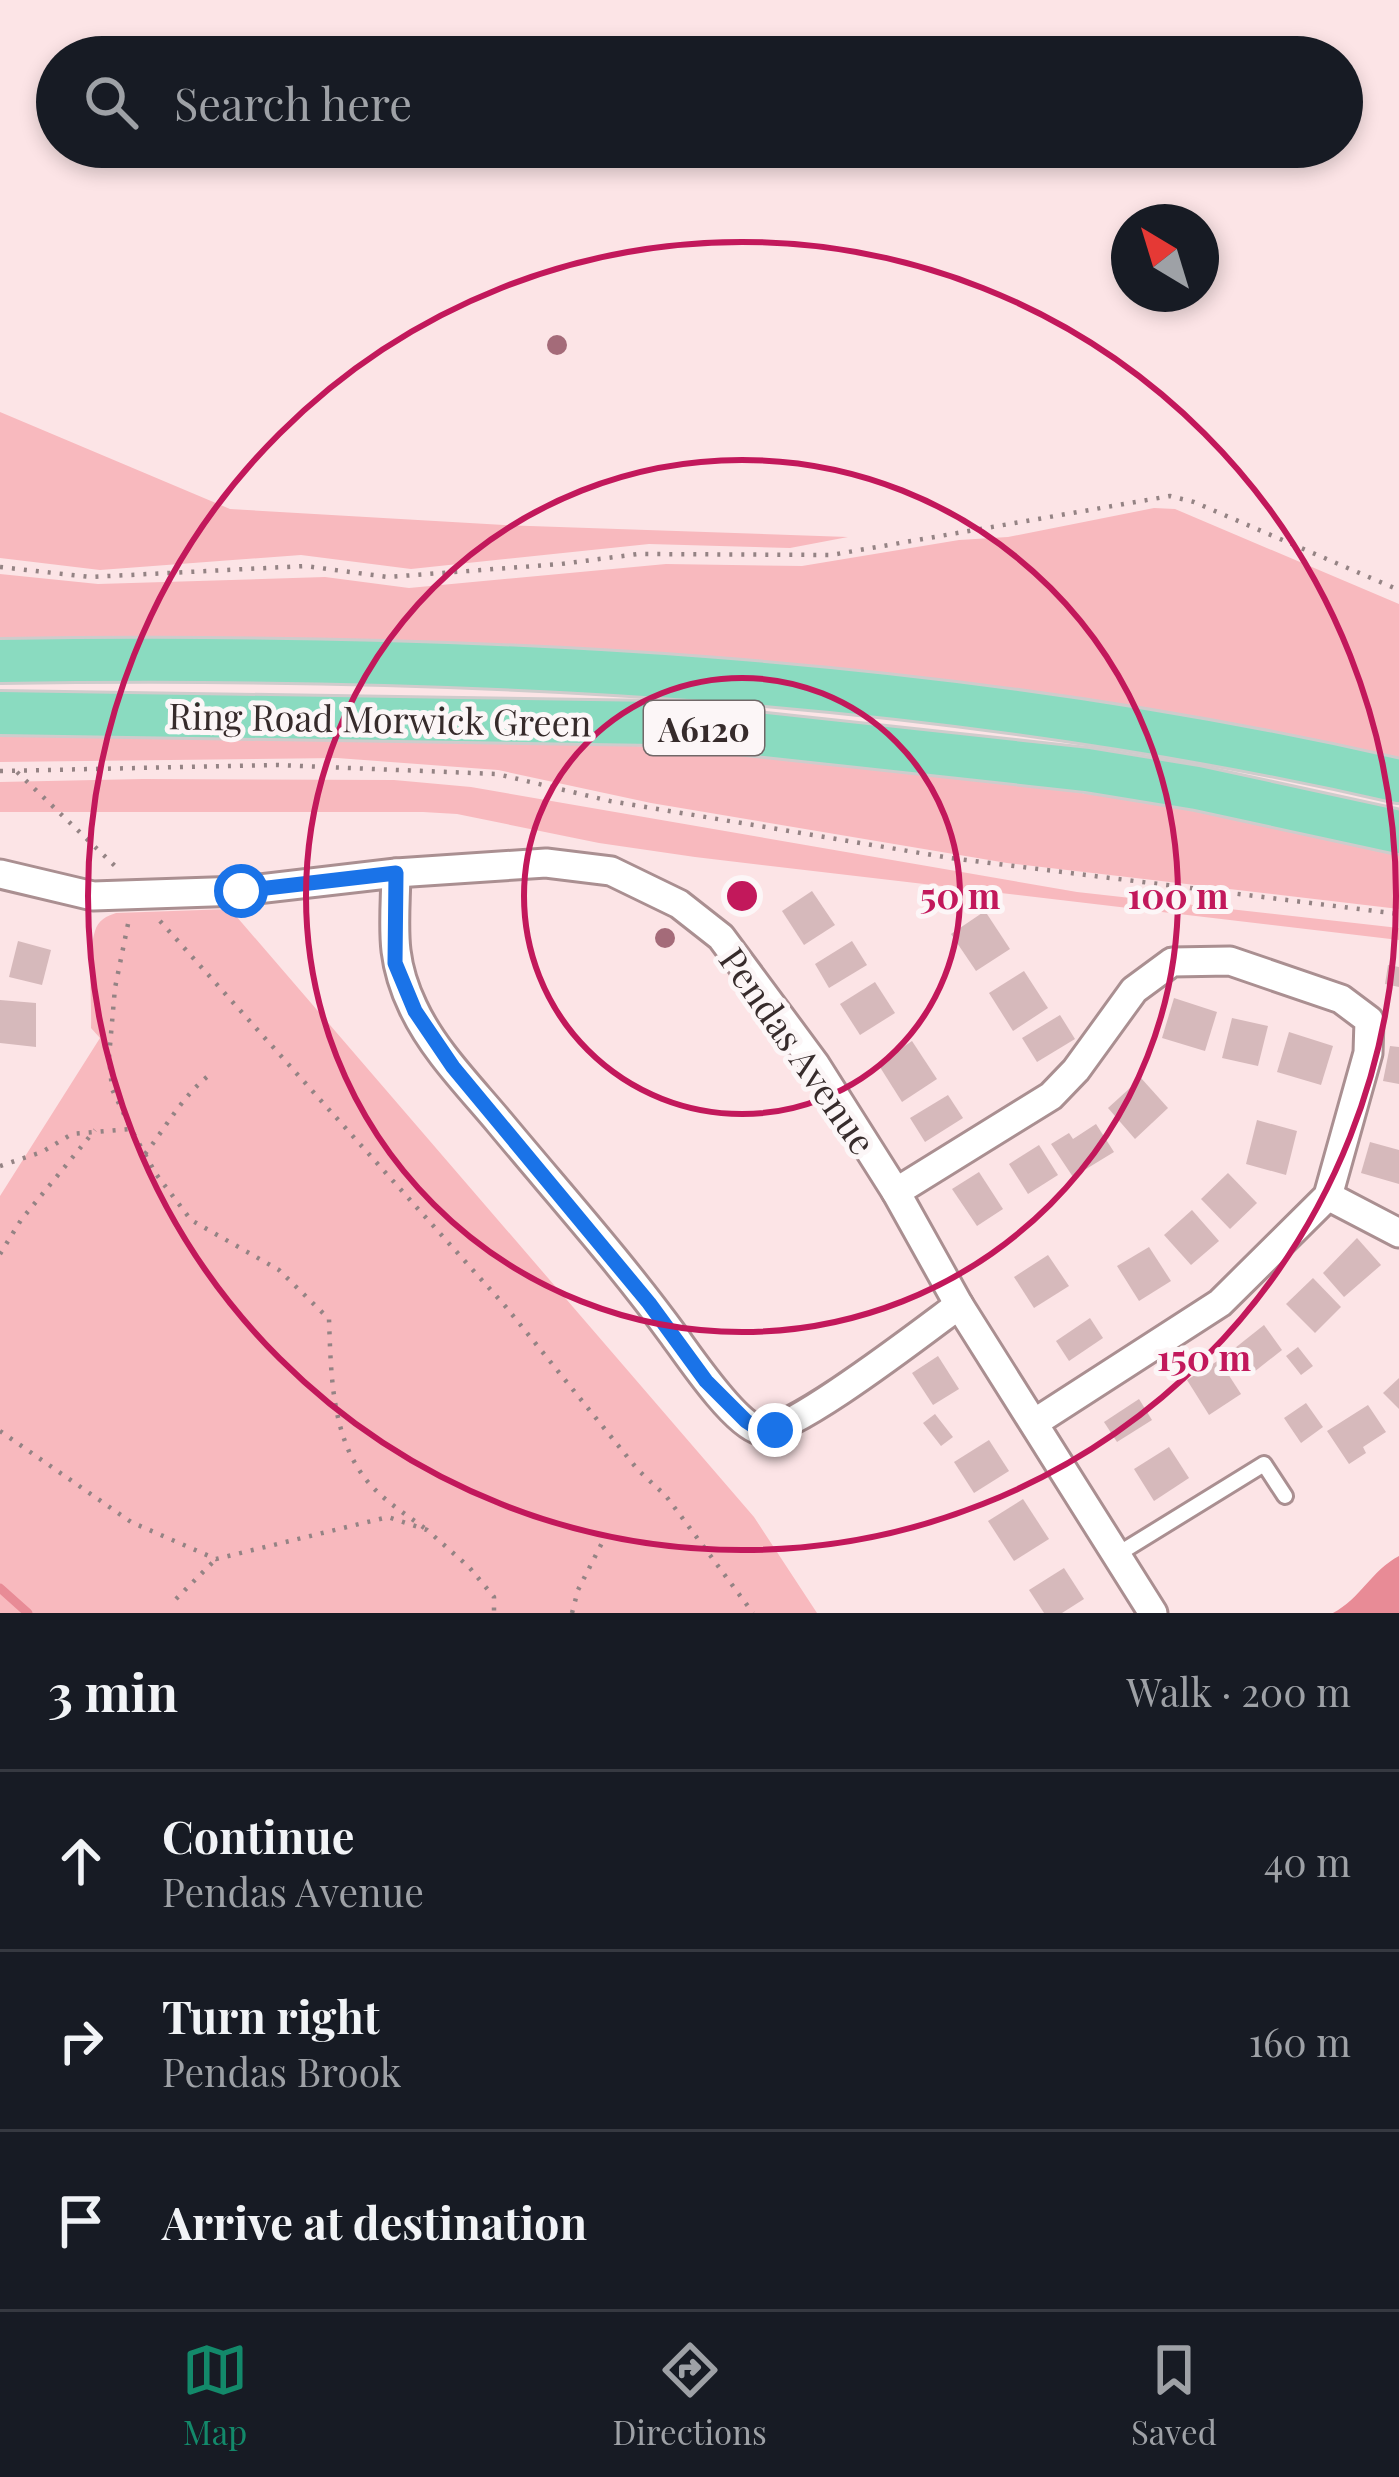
<!DOCTYPE html>
<html lang="en">
<head>
<meta charset="utf-8">
<style>
	body { margin:0; font-family:"Playfair Display",serif; background:#20242c; color:#f1f3f6 }
	.compass { position:absolute; left:1111px; top:204px; width:108px; height:108px; border-radius:50%; background:#171b24; box-shadow:0 6px 18px #0003; rotate:322deg }
	.stop { position:absolute; width:36px; height:36px; margin:-27px; border:9px solid #1a73e8; border-radius:50%; background:#fff }
	.stop.end { background:#1a73e8; border-color:#fff; box-shadow:0 3px 12px #0008 }
	.list { margin:0; padding:0; list-style:none }
	h2 { display:flex; justify-content:space-between; align-items:center; height:156px; margin:0; padding:0 48px; font-size:51px }
	h2 small { font-size:39px; font-weight:400; color:#9ea1a6 }
	.list li { display:grid; grid-template-columns:78px 1fr auto; gap:36px; align-items:center; box-sizing:border-box; height:180px; padding:0 48px; border-top:3px solid #363941 }
	.list b { display:block; font-size:45px; white-space:nowrap }
	.list p { margin:0; font-size:39px; white-space:nowrap; color:#9ea1a6 }
	.list em { font-size:39px; font-style:normal; color:#9ea1a6 }
	.icon { flex:none; width:66px; height:66px; fill:none; stroke:currentColor; stroke-width:2; stroke-linecap:round; stroke-linejoin:round }
	.map { position:relative; flex:none; width:1399px; height:1613px; overflow:hidden }
	.search { position:absolute; background:#171b24; box-shadow:0 6px 18px #0003; left:36px; right:36px; top:36px; height:132px; display:flex; align-items:center; gap:30px; box-sizing:border-box; padding:0 42px; border-radius:66px; color:#9ea1a6; font-size:45px }
	.sheet { height:696px; background:#171b24 }
	nav { display:flex; justify-content:space-around; align-items:center; box-sizing:border-box; height:168px; border-top:3px solid #363941; background:#171b24; font-size:33px; color:#9ea1a6 }
	nav a { display:grid; justify-items:center; gap:6px }
	nav .on { color:#13896a }
	.map>svg:first-child { display:block }
</style>
</head>
<body>
<div class="map">
<svg width="1399" height="1613" viewBox="0 0 1399 1613">
	<rect width="100%" height="100%" fill="#fce4e6"/>
	<!-- green -->
	<g fill="#f8b9be">
		<path d="M0 412 230 509 504 525 848 537 790 548 649 544 411 569 301 555 100 570 0 558Z"/>
		<path d="M1154 508 1175 509 1399 604V764L1212 722 0 649V574L98 584 325 577 409 588 666 564 802 566 959 540 1008 537Z"/>
		<path d="M390 733C731 746 1065 778 1399 850V909L1007 863 651 803 498 770 337 758 0 762V734Z"/>
		<path d="M143 779 394 780 471 787 1077 892 1399 928V940L695 857 599 843 457 814 423 812H0V782Z"/>
		<path d="M230 909 754 1517 817 1613H0V1196L100 1038 91 1028C92 1002 87 955 95 931 98 920 107 916 116 913Z"/>
	</g>
	<!-- water -->
	<path fill="#e88b96" d="M1399 1556V1613H1333C1360 1599 1372 1570 1399 1556Z"/>
	<g fill="none" stroke-linecap="round" stroke-linejoin="round">
		<!-- stream -->
		<path stroke="#e88b96" stroke-width="9" d="M0 1588 28 1613"/>
	</g>
	<!-- building -->
	<g fill="#d6b9bb">
		<path d="M812 891 835 925 804 945 782 911Z"/>
		<path d="M985 911 1010 949 976 971 951 934Z"/>
		<path d="M18 941 51 950 42 985 9 977Z"/>
		<path d="M852 941 867 965 829 988 815 964Z"/>
		<path d="M1388 965 1399 967V987L1385 984Z"/>
		<path d="M1024 971 1048 1008 1013 1031 989 993Z"/>
		<path d="M875 982 895 1013 860 1035 840 1004Z"/>
		<path d="M1174 998 1217 1012 1205 1051 1162 1038Z"/>
		<path d="M0 1000 36 1003V1047L0 1043Z"/>
		<path d="M1060 1015 1075 1039 1037 1062 1022 1038Z"/>
		<path d="M1232 1018 1268 1026 1258 1066 1222 1058Z"/>
		<path d="M1289 1032 1333 1046 1321 1085 1277 1072Z"/>
		<path d="M912 1041 937 1079 902 1102 878 1064Z"/>
		<path d="M1390 1046 1399 1047V1084L1383 1081Z"/>
		<path d="M1141 1078 1168 1108 1135 1139 1108 1108Z"/>
		<path d="M948 1095 963 1118 925 1142 910 1118Z"/>
		<path d="M1257 1120 1297 1131 1286 1175 1246 1164Z"/>
		<path d="M1096 1124 1114 1152 1073 1177 1051 1144 1069 1133 1073 1139Z"/>
		<path d="M1370 1142 1399 1150V1184L1361 1173Z"/>
		<path d="M1039 1145 1058 1175 1028 1194 1009 1164Z"/>
		<path d="M979 1172 1003 1209 977 1226 952 1189Z"/>
		<path d="M1228 1173 1257 1203 1230 1229 1201 1199Z"/>
		<path d="M1192 1210 1219 1241 1191 1265 1164 1235Z"/>
		<path d="M1357 1238 1381 1265 1344 1297 1323 1273Z"/>
		<path d="M1149 1247 1171 1281 1139 1301 1117 1266Z"/>
		<path d="M1048 1255 1069 1286 1034 1308 1014 1277Z"/>
		<path d="M1313 1278 1341 1307 1315 1333 1286 1304Z"/>
		<path d="M1090 1318 1103 1338 1069 1361 1056 1341Z"/>
		<path d="M1264 1325 1282 1350 1254 1372 1235 1348Z"/>
		<path d="M1298 1347 1313 1366 1301 1375 1286 1356Z"/>
		<path d="M938 1356 959 1389 933 1405 912 1373Z"/>
		<path d="M1219 1360 1241 1394 1209 1415 1187 1380Z"/>
		<path d="M1399 1378V1409L1383 1393Z"/>
		<path d="M1139 1399 1152 1420 1117 1442 1104 1422Z"/>
		<path d="M1306 1403 1323 1427 1301 1443 1284 1418Z"/>
		<path d="M1368 1405 1386 1432 1363 1447 1366 1453 1349 1464 1327 1431Z"/>
		<path d="M935 1414 953 1437 941 1446 923 1423Z"/>
		<path d="M989 1440 1009 1471 974 1493 954 1462Z"/>
		<path d="M1169 1447 1189 1478 1154 1501 1134 1469Z"/>
		<path d="M1023 1499 1049 1539 1014 1561 988 1521Z"/>
		<path d="M1064 1568 1084 1599 1062 1613H1044L1029 1590Z"/>
	</g>
	<g fill="none" stroke-linecap="round" stroke-linejoin="round">
		<defs>
			<path id="service" d="M1118 1554 1264 1464 1285 1496"/>
			<g id="minor">
				<path d="M396 873C395 926 389 957 413 1007 433 1050 470 1087 500 1123 559 1194 620 1262 674 1336 690 1358 734 1423 759 1430 787 1438 930 1326 959 1305"/>
				<path d="M0 874 93 896 241 891 396 873 546 863 611 871 679 904 721 937 815 1064 896 1192 959 1305 1153 1613"/>
				<path d="M896 1192 1051 1096 1076 1070 1134 990 1172 962 1230 961 1341 999 1369 1020 1368 1053 1328 1196 1220 1303 1034 1423"/>
				<path d="M1328 1196 1399 1233"/>
			</g>
			<g id="trunk">
				<path d="M0 661C469 654 941 676 1399 781"/>
				<path d="M0 713 656 723 1087 770 1197 788 1399 832"/>
			</g>
		</defs>
		<!-- service casing -->
		<use href="#service" stroke="#aa8f91" stroke-width="20"/>
		<!-- minor casing -->
		<use href="#minor" stroke="#aa8f91" stroke-width="33"/>
		<!-- trunk casing -->
		<use href="#trunk" stroke="#cfcccc" stroke-width="48"/>
		<!-- path -->
		<g stroke="#948384" stroke-width="4.5" stroke-dasharray="3 9" stroke-linecap="butt">
			<path d="M0 567 90 577 305 566 388 577 561 564 638 554 831 555 1170 496 1194 502 1399 590"/>
			<path d="M0 771 276 765 497 774 610 801 950 858 1399 914"/>
			<path d="M17 772 115 866"/>
			<path d="M160 921 506 1307 638 1470 666 1496 753 1613"/>
			<path d="M128 924 115 988 109 1057 112 1089 131 1129 156 1174 191 1220 279 1270 329 1319C331 1373 331 1438 368 1482 384 1501 407 1515 427 1530"/>
			<path d="M145 1154C166 1127 182 1097 208 1076"/>
			<path d="M0 1166 42 1152 72 1134 131 1129"/>
			<path d="M0 1254 21 1220 95 1130"/>
			<path d="M0 1431 131 1522 216 1559 388 1517 427 1530 469 1567 494 1597V1613"/>
			<path d="M176 1599 216 1559"/>
			<path d="M572 1613 578 1590 605 1537"/>
		</g>
		<!-- service -->
		<use href="#service" stroke="#fff" stroke-width="14"/>
		<!-- minor -->
		<use href="#minor" stroke="#fff" stroke-width="27"/>
		<!-- trunk -->
		<use href="#trunk" stroke="#8adbc0" stroke-width="42"/>
	</g>
	<!-- trees -->
	<g fill="#a46b79">
		<circle cx="557" cy="345" r="10"/>
		<circle cx="665" cy="938" r="10"/>
	</g>
	<g fill="none" stroke-linecap="round" stroke-linejoin="round">
		<!-- route -->
		<path stroke="#1a73e8" stroke-width="15" d="M241 891 396 873 395 963 415 1011 453 1067 649 1303 706 1381 746 1421 760 1430H775"/>
	</g>
	<!-- distance rings -->
	<g fill="none" stroke="#c2185b" stroke-width="6">
		<circle cx="742" cy="896" r="218"/>
		<circle cx="742" cy="896" r="436"/>
		<circle cx="742" cy="896" r="654"/>
	</g>
	<g text-anchor="middle" dominant-baseline="central" stroke-width="10" stroke-linejoin="round" paint-order="stroke">
		<!-- shield labels -->
		<rect fill="#fcf6f7" stroke="#716868" stroke-width="3" x="644" y="701" width="120" height="54" rx="9"/>
		<g font-size="33" font-weight="bold" fill="#362b2b">
			<text x="704" y="728">A6120</text>
		</g>
		<!-- street labels -->
		<g font-size="36" fill="#362b2b" stroke="#fcf6f7">
			<text transform="translate(380 718) rotate(1)">Ring Road Morwick Green</text>
			<text transform="translate(799 1050) rotate(55)">Pendas Avenue</text>
		</g>
	</g>
	<circle cx="742" cy="896" r="18" fill="#c2185b" stroke="#fcf6f7" stroke-width="6"/>
	<g font-size="36" text-anchor="middle" font-weight="bold" fill="#c2185b" stroke="#fcf6f7" stroke-width="10" stroke-linejoin="round" paint-order="stroke">
		<text x="960" y="909">50 m</text>
		<text x="1178" y="909">100 m</text>
		<text x="1204" y="1371">150 m</text>
	</g>
</svg>
<svg class="compass" viewBox="-18 -18 36 36"><path d="M0-13l5 13h-10z" fill="#e53935"/><path d="M0 13l5-13h-10z" fill="#9ea1a6"/></svg>
<div class="stop" style="left:241px;top:891px"></div>
<div class="stop end" style="left:775px;top:1430px"></div>
<div class="search"><svg class="icon" aria-label="search" viewBox="0 0 24 24"><circle cx="10" cy="10" r="6"/><path d="M15 15l6 6"/></svg>Search here</div>
</div>
<section class="sheet">
<h2>3 min<small>Walk · 200 m</small></h2>
<ul class="list">
<li><svg class="icon" aria-label="ahead" viewBox="0 0 24 24"><path d="M12 20V5M6 11l6-6 6 6"/></svg><div><b>Continue</b><p>Pendas Avenue</p></div><em>40 m</em></li>
<li><svg class="icon" aria-label="right" viewBox="0 0 24 24"><path d="M7 20v-9h11M14 6l5 5-5 5"/></svg><div><b>Turn right</b><p>Pendas Brook</p></div><em>160 m</em></li>
<li><svg class="icon" aria-label="arrive" viewBox="0 0 24 24"><path d="M6 21V4h12l-3 4 3 4H6"/></svg><div><b>Arrive at destination</b></div></li>
</ul>
</section>
<nav>
<a class="on"><svg class="icon" aria-label="map" viewBox="0 0 24 24"><path d="M3 6l6-2 6 2 6-2v14l-6 2-6-2-6 2zM9 4v14M15 6v14"/></svg>Map</a>
<a><svg class="icon" aria-label="directions" viewBox="0 0 24 24"><path d="M12 3l9 9-9 9-9-9zM9 14v-3h6M13 9l2 2-2 2"/></svg>Directions</a>
<a><svg class="icon" aria-label="saved" viewBox="0 0 24 24"><path d="M7 4h10v16l-5-4-5 4z"/></svg>Saved</a>
</nav>
</body>
</html>
